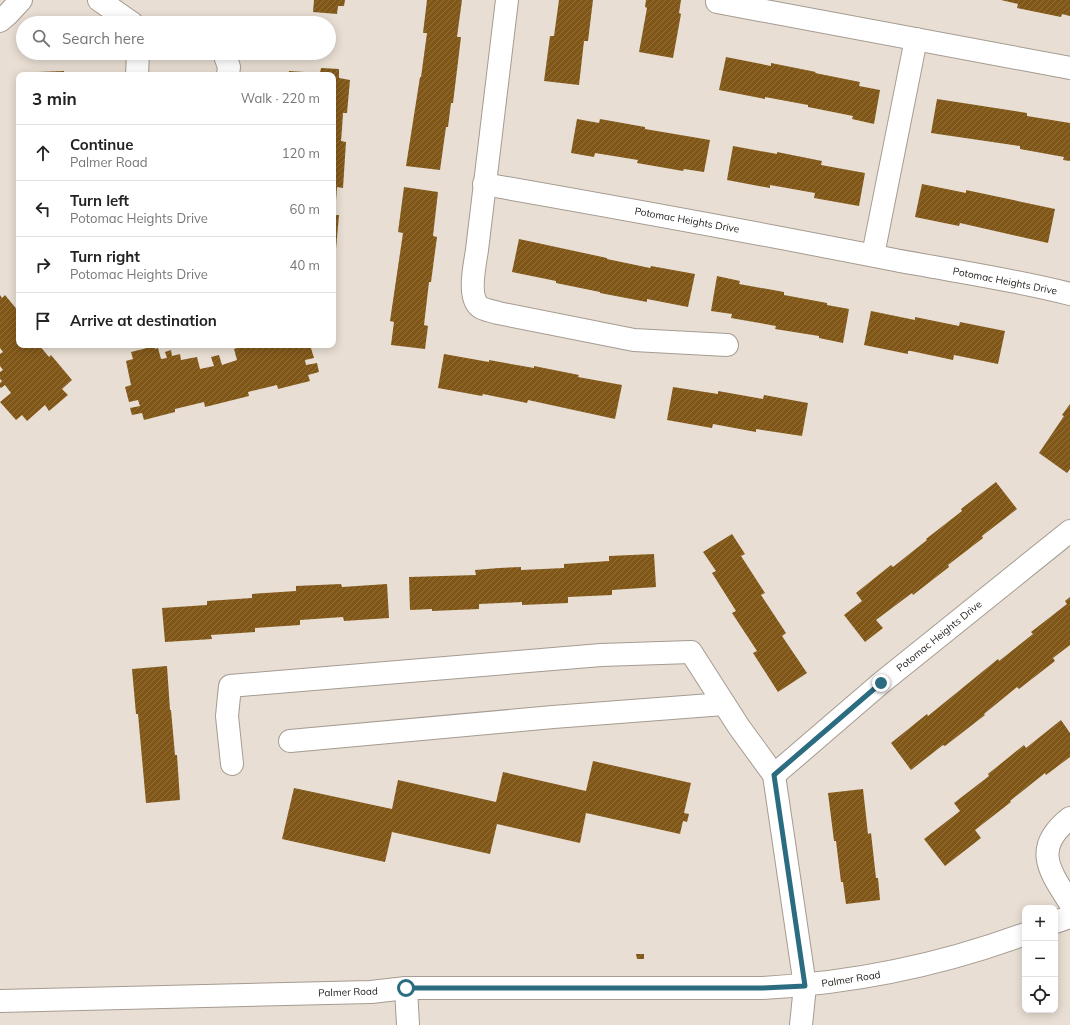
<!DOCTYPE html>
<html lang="en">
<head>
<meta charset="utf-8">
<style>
	body { margin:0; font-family:Mulish,sans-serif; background:#f2f2f2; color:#222 }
	.controls { position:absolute; right:12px; bottom:12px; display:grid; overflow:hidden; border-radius:8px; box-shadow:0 2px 10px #0003 }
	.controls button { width:36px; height:36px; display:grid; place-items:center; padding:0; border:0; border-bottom:1px solid #e0e0e0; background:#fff; color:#222; font:20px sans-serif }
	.stop { position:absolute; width:12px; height:12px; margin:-9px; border:3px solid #2b6c80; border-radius:50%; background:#fff }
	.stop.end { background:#2b6c80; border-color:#fff; box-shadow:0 1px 4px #0008 }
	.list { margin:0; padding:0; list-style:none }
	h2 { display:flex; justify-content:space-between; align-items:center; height:52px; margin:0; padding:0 16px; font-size:17px }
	h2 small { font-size:13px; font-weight:400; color:#767676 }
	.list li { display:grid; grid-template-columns:26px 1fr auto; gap:12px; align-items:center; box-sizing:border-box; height:56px; padding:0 16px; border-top:1px solid #e0e0e0 }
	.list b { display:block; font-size:15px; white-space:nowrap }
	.list p { margin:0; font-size:13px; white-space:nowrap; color:#767676 }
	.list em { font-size:13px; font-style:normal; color:#767676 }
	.icon { flex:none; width:22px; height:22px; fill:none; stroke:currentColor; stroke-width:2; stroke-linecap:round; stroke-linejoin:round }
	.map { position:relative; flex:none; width:1070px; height:1025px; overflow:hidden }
	.search { position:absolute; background:#fff; box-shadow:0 2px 10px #0003; left:16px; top:16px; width:320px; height:44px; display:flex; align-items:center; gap:10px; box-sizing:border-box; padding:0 14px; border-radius:22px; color:#767676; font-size:15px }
	.panel { position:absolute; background:#fff; box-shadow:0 2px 10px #0003; left:16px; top:72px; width:320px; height:276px; border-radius:8px }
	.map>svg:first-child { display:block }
</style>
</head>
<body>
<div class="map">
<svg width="1070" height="1025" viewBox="0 0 1070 1025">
	<defs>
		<pattern id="building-hatch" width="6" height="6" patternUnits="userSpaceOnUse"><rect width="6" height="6" fill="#815717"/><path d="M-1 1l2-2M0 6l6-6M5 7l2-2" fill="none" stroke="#907040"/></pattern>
	</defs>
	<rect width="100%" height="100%" fill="#e8ded3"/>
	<!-- building -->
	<g fill="url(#building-hatch)">
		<path d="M314 0H345L344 6H338L337 14 313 12Z"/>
		<path d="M427 0H462L457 37H461L453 103H451L448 127H446L440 170 406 166 420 77H421L427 33H423Z"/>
		<path d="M559 0H593L588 41H584L579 85 544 81 550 36H554Z"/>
		<path d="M646 0H681L679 13 681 14 673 58 639 52 647 8 645 7Z"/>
		<path d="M1001 0H1070V16L1062 14 1061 17 1017 8 1018 4Z"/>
		<path d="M726 57 771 66V63L816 72 815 73 860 82 859 86 880 90 874 124 852 119 853 116 808 107V105L765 97V99L719 90Z"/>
		<path d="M321 68 339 69V78L350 80 347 113H343L342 128 341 141 346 142 343 188 337 187 335 215H339L336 249H333V75H288L289 71 320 73Z"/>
		<path d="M64 71V75H37V72Z"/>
		<path d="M937 99 1027 113V116L1070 123V161L1063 160 1064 157 1020 149V146L931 133Z"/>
		<path d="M577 119 599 123 600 119 645 127V129L710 140 704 172 684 169 683 171 637 163 638 160 595 153 594 157 571 153Z"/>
		<path d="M733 146 777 154V152L822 161 821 165 865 173 859 206 814 198 815 193 770 185V188L727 180Z"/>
		<path d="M922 184 966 193V190L1055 209 1048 243 960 223 959 226 915 217Z"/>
		<path d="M404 187 438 192 433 236 437 237 431 282H429L424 325 428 326 425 349 391 345 394 322 390 321 403 233 398 232Z"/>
		<path d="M519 239 607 258V259L650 268 651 266 695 274 688 307 647 299V302L600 293V292L556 283V281L512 272Z"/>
		<path d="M717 276 740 281 739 284 784 292V295L827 303V305L849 309 843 343 819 338V336L775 329 776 326 731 318 732 314 711 311Z"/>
		<path d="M0 295 2 298 5 295 19 312V345H39L49 357 51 355 72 380 62 389 68 395 49 411 45 405 27 421 22 415 16 420 0 402 11 393 5 385 1 388 0 387V383L2 381 0 379V372L3 370 0 366V354L3 352 0 348Z"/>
		<path d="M871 311 915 320V317L959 326 960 322 1005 331 998 364 954 355 953 360 911 351H908V354L864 345Z"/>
		<path d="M248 345H310L314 358 305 360 306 365 317 363 319 372 308 375 310 381 278 389 277 385 248 392 249 396 205 407 204 402 175 409V412L144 420 142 413 132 415 130 408 140 406 138 400 129 402 125 387 131 385 126 361 133 359 131 352 155 346V349L158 348 161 359 167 358 165 352 171 350 172 356 180 354 181 360 197 357 200 369 214 366 211 357 219 355 222 365 237 360 234 349Z"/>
		<path d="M444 354 489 362V360L534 368V366L579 375 578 377 622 385 615 419 528 400 527 403 483 394 482 396 438 388Z"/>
		<path d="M673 387 718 394V391L763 399 764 395 808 403 802 436 756 429V432L713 424 712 428 667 420Z"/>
		<path d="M1070 404V469L1067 473 1039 453 1064 416 1062 415Z"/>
		<path d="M996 482 1017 509 982 536 983 538 948 565 949 567 913 595 912 593 876 620 883 628 865 642 844 615 862 601 856 593 891 565 893 567 927 540 926 539 962 511 961 509Z"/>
		<path d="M732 534 745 554 741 556 765 593 761 595 786 633 782 636 807 673 778 692 753 653 757 651 732 613 736 611 712 573 716 571 703 552Z"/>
		<path d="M654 554 656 587 612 590V595L568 597V603L522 605V602L501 603 479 604V609L432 611V609L410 610 409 577 476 575 475 570 499 568 521 567V570L564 568V564L609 561V556Z"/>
		<path d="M341 584 342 587 387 584 389 618 344 621 343 617 300 620V625L255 628V632L211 635 212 639 165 642 162 608 207 605V601L252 598V594L296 591V586Z"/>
		<path d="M1070 597V645L1053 658 1055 661 1019 689 1017 687 984 714 985 715 945 746 943 745 911 770 891 743 927 714 928 716 998 659 999 661 1033 634 1031 632 1067 604 1065 601Z"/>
		<path d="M167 666 170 710H171L175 755H177L180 800 146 803 138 714H136L132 669Z"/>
		<path d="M1061 720 1070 733V757L1046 775 1045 773 1010 801 1011 802 975 830 981 838 945 866 924 839 960 811 954 803 989 776 988 774 1024 745 1026 748Z"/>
		<path d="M593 761 691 783 684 813 689 814 687 822 683 821 680 834 586 813 580 843 497 824 490 854 392 832 385 862 282 839 294 788 392 809 398 780 496 802 503 772 586 791Z"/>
		<path d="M863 789 868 834 871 833 876 878H878L880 900 846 904 843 882H841L836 841H834L828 793Z"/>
		<path d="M636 954H644V959H637Z"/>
	</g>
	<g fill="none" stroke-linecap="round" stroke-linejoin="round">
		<defs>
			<g id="minor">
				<path d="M99 0 132 23"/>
				<path d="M507 0 477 250C475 264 467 297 480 307 484 310 492 311 498 313L634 340 727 345"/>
				<path d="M717 2 1070 68"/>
				<path d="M0 21 7 15 21 0"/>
				<path d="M224 53 229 67 228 75"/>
				<path d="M137 75 138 53"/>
				<path d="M484 184C621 208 758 233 895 260 953 271 1012 279 1070 294"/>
				<path d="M873 255 916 39"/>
				<path d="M290 741 553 717 724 704"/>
				<path d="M232 764 227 716 230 686 601 655 691 652 739 727 774 775 805 986 801 1025"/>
				<path d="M774 775 881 683 1070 531"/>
				<path d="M1070 818C1032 848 1049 870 1070 903"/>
				<path d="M406 988 408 1025"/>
			</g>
			<g id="major">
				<path d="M1055 922 1070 917"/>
				<path d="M0 1001 371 992 406 988H763C853 983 941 965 1025 934"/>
			</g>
		</defs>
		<!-- minor casing -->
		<use href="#minor" stroke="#a59b91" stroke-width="24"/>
		<!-- major casing -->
		<use href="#major" stroke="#a59b91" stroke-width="24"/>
		<!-- minor -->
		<use href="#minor" stroke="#fff" stroke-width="22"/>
		<!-- major -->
		<use href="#major" stroke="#fff" stroke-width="22"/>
	</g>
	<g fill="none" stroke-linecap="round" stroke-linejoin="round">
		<!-- route -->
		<path stroke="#2b6c80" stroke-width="5" d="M406 988H763L805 986 774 775 881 683"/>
	</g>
	<g text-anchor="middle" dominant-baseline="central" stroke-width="4" stroke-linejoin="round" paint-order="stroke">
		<!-- street labels -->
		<g font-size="10" fill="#1f1c18" stroke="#fff">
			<text transform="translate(687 220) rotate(10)">Potomac Heights Drive</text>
			<text transform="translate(1005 281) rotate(11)">Potomac Heights Drive</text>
			<text transform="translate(939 636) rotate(-39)">Potomac Heights Drive</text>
			<text transform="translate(851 979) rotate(-9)">Palmer Road</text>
			<text transform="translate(348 992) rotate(-2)">Palmer Road</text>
		</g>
	</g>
</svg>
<div class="controls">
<button>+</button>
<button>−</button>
<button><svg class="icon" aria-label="locate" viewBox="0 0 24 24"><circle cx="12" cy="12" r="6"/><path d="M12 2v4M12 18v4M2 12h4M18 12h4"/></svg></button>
</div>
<div class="stop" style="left:406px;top:988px"></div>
<div class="stop end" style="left:881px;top:683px"></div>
<div class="search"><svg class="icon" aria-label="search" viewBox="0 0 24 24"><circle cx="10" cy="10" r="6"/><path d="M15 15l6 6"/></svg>Search here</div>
<section class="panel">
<h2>3 min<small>Walk · 220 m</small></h2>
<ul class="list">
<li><svg class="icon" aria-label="ahead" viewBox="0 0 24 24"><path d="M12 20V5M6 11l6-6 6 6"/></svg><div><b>Continue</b><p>Palmer Road</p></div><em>120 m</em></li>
<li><svg class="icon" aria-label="left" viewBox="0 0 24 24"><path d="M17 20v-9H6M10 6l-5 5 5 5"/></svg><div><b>Turn left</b><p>Potomac Heights Drive</p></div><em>60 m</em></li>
<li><svg class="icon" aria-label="right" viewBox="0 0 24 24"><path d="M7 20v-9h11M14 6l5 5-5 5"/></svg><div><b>Turn right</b><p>Potomac Heights Drive</p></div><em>40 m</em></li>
<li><svg class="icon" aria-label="arrive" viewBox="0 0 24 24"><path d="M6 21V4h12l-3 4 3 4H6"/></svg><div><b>Arrive at destination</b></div></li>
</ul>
</section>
</div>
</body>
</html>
